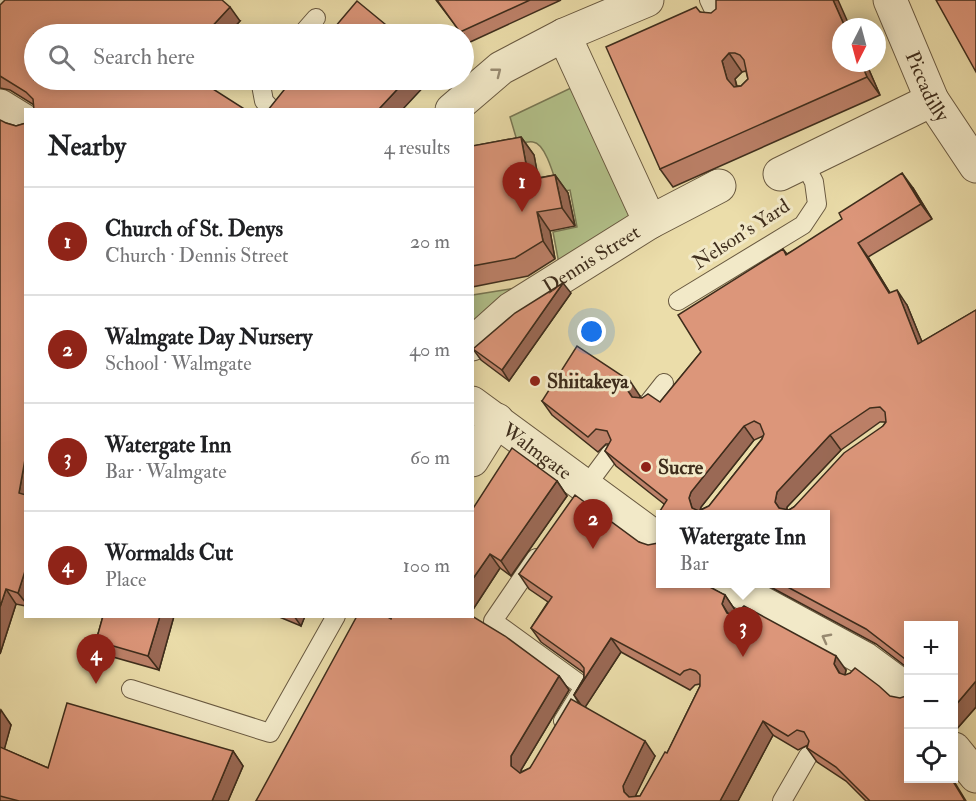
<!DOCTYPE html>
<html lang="en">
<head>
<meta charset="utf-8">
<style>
	body { margin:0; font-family:"IM FELL Double Pica",serif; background:#f2f2f2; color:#202124 }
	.controls { position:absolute; right:18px; bottom:18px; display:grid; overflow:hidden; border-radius:0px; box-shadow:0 3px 15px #0003 }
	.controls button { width:54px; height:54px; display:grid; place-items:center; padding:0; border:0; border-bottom:2px solid #e0e0e0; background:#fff; color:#202124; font:30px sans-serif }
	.compass { position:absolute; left:832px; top:18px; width:54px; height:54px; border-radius:50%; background:#fff; box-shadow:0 3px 15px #0003; rotate:186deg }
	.you { position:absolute; left:592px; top:332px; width:21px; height:21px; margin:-15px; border:4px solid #fff; border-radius:50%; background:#1a73e8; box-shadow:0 0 0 9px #1a73e833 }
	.badge { display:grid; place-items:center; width:39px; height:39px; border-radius:50%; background:#8f2418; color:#fff; font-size:20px; font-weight:700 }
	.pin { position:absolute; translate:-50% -50px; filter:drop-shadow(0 2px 3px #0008) }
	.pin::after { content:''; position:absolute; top:32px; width:21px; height:18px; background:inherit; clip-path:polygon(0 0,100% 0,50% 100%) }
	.popup { position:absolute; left:656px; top:510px; width:174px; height:78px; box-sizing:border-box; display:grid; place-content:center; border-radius:0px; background:#fff; filter:drop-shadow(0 2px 4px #0005); font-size:20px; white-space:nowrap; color:#757577 }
	.popup b { font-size:22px; color:#202124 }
	.popup::after { content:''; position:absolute; left:50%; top:100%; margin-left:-12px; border:12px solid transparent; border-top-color:#fff }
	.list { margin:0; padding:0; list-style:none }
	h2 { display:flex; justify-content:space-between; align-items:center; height:78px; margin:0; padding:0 24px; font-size:26px }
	h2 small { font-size:20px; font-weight:400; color:#757577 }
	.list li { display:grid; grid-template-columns:39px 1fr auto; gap:18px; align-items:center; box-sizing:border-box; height:108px; padding:0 24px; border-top:2px solid #e0e0e0 }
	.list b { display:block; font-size:22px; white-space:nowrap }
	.list p { margin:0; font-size:20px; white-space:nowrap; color:#757577 }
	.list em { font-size:20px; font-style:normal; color:#757577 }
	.icon { flex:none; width:33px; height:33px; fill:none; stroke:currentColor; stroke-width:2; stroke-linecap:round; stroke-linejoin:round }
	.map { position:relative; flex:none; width:976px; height:801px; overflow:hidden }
	.search { position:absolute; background:#fff; box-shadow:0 3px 15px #0003; left:24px; top:24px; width:450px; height:66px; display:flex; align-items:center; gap:15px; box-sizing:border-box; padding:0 21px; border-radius:33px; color:#757577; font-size:22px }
	.panel { position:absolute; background:#fff; box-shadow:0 3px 15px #0003; left:24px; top:108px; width:450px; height:510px; border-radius:0px }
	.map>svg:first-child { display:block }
</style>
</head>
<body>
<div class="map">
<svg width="976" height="801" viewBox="0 0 976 801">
	<rect width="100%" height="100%" fill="#ebddaa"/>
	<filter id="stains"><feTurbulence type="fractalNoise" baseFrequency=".00333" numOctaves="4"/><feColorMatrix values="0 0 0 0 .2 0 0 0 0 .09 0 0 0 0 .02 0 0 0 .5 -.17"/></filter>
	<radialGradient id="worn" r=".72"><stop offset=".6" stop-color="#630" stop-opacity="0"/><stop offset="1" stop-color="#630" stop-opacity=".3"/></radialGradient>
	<!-- green -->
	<g fill="#b3c28b" stroke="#787854" stroke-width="1.5">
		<path d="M573 87 633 217 560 269 553 232 577 227 570 190 559 192C555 180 546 143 533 142 529 141 522 143 518 144L510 117Z"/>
		<path d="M528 286 473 327V295Z"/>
	</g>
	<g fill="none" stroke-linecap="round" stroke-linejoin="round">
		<defs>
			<g id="service">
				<path d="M709 0 719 21"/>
				<path d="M302 34 316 18"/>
				<path d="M265 80 261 85 264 101 272 110"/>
				<path d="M678 301 803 225 817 204 814 182 804 163"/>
				<path d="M649 402 664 383"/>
				<path d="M581 493 610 454"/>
				<path d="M536 558 493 621 584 687 563 721"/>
				<path d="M131 689 270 733 336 616"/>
				<path d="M782 801 808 756"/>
			</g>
			<g id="minor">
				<path d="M0 4 3 0"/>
				<path d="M564 35 650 222"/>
				<path d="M780 174 932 100"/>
				<path id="s1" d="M472 344 511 309 650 222 719 186"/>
				<path d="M472 460 497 420"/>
			</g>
			<g id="tertiary">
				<path id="s2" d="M890 0 932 100 976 166"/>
				<path d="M0 106 26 122"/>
				<path d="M452 110 501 68 564 35 647 0"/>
				<path id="s3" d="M472 403 660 541"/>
				<path d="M727 584 865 659 903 687 908 694"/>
				<path d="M954 749 976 776"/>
			</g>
		</defs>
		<!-- service casing -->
		<use href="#service" stroke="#695940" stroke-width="20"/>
		<!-- minor casing -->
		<use href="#minor" stroke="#695940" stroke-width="35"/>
		<!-- tertiary casing -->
		<use href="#tertiary" stroke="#695940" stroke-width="35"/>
		<!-- service -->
		<use href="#service" stroke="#f2e9c8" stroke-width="18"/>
		<!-- minor -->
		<use href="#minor" stroke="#f2e9c8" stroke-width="33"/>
		<!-- tertiary -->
		<use href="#tertiary" stroke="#f2e9c8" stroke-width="33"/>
	</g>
	<!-- wall -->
	<g fill="#bd8169" stroke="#3e2d1c" stroke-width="1.5" fill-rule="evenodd">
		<path d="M436 0H561L468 43 464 37V34H462Z"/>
		<path d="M0 5 240 21 228 34H34V105L10 90 0 88Z"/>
		<path d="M700 12 841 63H866L880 95 673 187 660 169ZM746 71 748 79 741 86H737L735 79 742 72Z"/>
		<path d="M6 123 16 126 26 123V606L16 604 0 654Z"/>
		<path d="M521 137 534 155 538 178 555 175 568 193 575 226 550 231 555 259 528 276 472 287V146Z"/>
		<path d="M913 188 932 219 868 257 890 293 907 305 922 342 976 310V707L955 731H954V626H909V669L876 644 765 584H825L663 514 664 504 616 466 605 451 609 444H606L598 452 552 415 542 401 640 396V398L660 402 701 352 783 249 787 254ZM880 422H886L883 426 794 507 789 510H787V507L841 450ZM763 436 762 439 709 506 700 510 701 507 754 440Z"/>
		<path d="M571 293 509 381 481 360 473 349Z"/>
		<path d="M557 481 567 496 511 576 500 568 472 611V510Z"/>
		<path d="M639 542 708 584 709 587 725 595 735 610 733 615 846 670 845 675 909 778H952L966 801H866L846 781 817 762 807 748 808 745 798 750 773 735 738 801H256L391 619 559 676 569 690 521 770V772L530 768 580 705 574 695 584 678V673L541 642 531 628 548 602 529 589 519 574ZM621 652 690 690 695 685 700 684V686L667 753 640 796H635L655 756 585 707Z"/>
		<path d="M103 616H174L159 670 106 655 96 641Z"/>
		<path d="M277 616H305L301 626Z"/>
		<path d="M0 710 11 725 4 749 48 768 233 751 243 766 228 801H0Z"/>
	</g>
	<!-- shaded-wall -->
	<g fill="#9a6955" stroke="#3e2d1c" stroke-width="1.5">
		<path d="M833 0H838L850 27H845Z"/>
		<path d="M230 7 240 21 228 34H205Z"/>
		<path d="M729 53 742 72 735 79 739 98 727 79 722 61Z"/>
		<path d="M861 63H866L880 95 867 77Z"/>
		<path d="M406 80H430L402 110H378Z"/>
		<path d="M521 137 534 155 542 198 529 180Z"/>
		<path d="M902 173 913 188 932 219 921 204Z"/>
		<path d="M555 175 568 193 575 226 562 208Z"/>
		<path d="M537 212 550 231 555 259 543 241Z"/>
		<path d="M858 243 868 257 899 308 889 293Z"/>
		<path d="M563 283 571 293 509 381 502 370Z"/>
		<path d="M897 290 907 305 929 359 918 344Z"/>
		<path d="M630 381 640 396 638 406 628 391Z"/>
		<path d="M744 426 754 440 701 507 699 513 692 508 689 498 691 492Z"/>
		<path d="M830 435 841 450 787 507 786 514H783L775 502 777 492Z"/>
		<path d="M26 454V502L19 493Z"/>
		<path d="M557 481 567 496 511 576 501 561Z"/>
		<path d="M490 554 500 568 472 611V580Z"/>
		<path d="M26 568V603L18 593Z"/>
		<path d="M6 589 16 604 0 654V607Z"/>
		<path d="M725 595 735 610 732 619 737 628 722 604Z"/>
		<path d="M160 616H174L159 670 148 656Z"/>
		<path d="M294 616H305L301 626Z"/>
		<path d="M611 638 621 652 584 709 574 695Z"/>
		<path d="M836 656 846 670 844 679 849 688 834 664Z"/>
		<path d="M559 676 569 690 521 770V781L511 766V756Z"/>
		<path d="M976 681V707L955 731 954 729V707Z"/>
		<path d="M1 710 11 725 2 758 0 756V714Z"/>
		<path d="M763 721 773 735 738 801H720Z"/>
		<path d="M645 741 655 756 633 801 624 792 623 786Z"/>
		<path d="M233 751 243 766 228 801H212Z"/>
	</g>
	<!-- building -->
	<g fill="#dc967a" stroke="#3e2d1c" stroke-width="1.5" fill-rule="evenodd">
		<path d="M5 0H222L230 7 205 34H34V80H199L246 110H34L33 99 26 92 0 76V5Z"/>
		<path d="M437 0H530L460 32Z"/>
		<path d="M716 0H833L845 27H841V63H861L867 77 660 169 606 47 696 7 700 12 711 13 716 9ZM729 53H735L740 55 744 60 748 79 741 86 734 87 727 79 722 61Z"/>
		<path d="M936 0H976V72Z"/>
		<path d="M357 1 397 34H329Z"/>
		<path d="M292 80H406L378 110H268Z"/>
		<path d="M0 120 6 123 16 126 26 123V454L19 493 26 495V568L18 593 6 589 0 607Z"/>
		<path d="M521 137 529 180 555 175 562 208 537 212 543 241 515 258 472 266V146Z"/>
		<path d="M902 173 921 204 858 243 889 293 897 290 918 344 976 310V681L954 707V626H909V662L866 629 782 584H825V514H663L660 511 667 500 605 451 611 440 607 431 596 429 588 437 542 401 577 346 630 381 628 391 632 397 642 398 648 394 660 402 701 352 678 315 783 249 786 255 842 219 839 213ZM880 407 885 412 886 422 883 426 844 453 794 507 789 510 779 508 775 502 777 492 830 435 870 408ZM754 421 760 424 764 434 762 439 709 506 699 511 692 508 689 498 691 492 744 426Z"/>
		<path d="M563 283 502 370 473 349 515 313Z"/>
		<path d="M512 448 557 481 501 561 490 554 472 580V510Z"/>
		<path d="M575 495 639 542 648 545 658 543 660 541V584H705L708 586 725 595 722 604 727 613 734 615 744 606 836 656 834 664 839 673 845 675 850 673 855 668 879 686 890 696 900 698 909 695V778H951L965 801H870L836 767 807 748 809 741 804 732 797 730 788 736 763 721 720 801H256L357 616H386L391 619 392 616H472L505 636 559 676 511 756V766L520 773 530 768 571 699 645 741 623 786 624 792 629 797 640 796 665 752 667 753 700 686V675L696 671 690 669 684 671 680 675 611 638 574 695 584 678V668L580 663 531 628 552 597 519 574Z"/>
		<path d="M103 616H160L148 656 96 641Z"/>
		<path d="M67 703 233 751 212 801H19L0 796V747L48 768Z"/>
	</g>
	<!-- one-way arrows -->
	<defs><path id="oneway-chevron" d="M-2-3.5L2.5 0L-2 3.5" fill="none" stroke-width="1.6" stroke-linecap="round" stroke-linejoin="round" transform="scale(1.5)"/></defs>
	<g stroke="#988b72">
		<use href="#oneway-chevron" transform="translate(497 72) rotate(-38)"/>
		<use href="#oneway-chevron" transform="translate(826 638) rotate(-152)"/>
	</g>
	<!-- markers -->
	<g fill="#8f2418" stroke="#f2e9c8" stroke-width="2">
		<circle cx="535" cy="381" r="6"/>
		<circle cx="646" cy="467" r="6"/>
	</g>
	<g text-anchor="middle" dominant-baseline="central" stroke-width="6" stroke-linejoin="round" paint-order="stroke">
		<!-- street labels -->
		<g font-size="20" fill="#3e2d1c" stroke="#f2e9c8">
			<text stroke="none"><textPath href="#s2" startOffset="94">Piccadilly</textPath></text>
			<text transform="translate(741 234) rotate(-33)">Nelson's Yard</text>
			<text stroke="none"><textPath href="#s1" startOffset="147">Dennis Street</textPath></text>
			<text stroke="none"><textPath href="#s3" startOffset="81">Walmgate</textPath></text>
		</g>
		<!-- poi labels -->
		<g font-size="20" font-weight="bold" fill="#3e2d1c" stroke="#f2e9c8" text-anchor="start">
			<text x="547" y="381">Shiitakeya</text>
			<text x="658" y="467">Sucre</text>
		</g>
	</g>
	<rect width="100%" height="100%" filter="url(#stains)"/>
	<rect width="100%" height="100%" fill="url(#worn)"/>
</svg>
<div class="controls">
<button>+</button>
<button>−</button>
<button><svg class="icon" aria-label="locate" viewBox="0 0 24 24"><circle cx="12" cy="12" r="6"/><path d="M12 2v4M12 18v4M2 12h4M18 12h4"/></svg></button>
</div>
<svg class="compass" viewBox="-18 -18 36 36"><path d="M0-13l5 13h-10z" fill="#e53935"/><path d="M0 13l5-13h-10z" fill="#757577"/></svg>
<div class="you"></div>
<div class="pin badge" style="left:522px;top:212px">1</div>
<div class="pin badge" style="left:593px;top:549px">2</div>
<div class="pin badge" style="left:743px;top:657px">3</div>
<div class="popup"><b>Watergate Inn</b>Bar</div>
<div class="pin badge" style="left:96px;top:684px">4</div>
<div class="search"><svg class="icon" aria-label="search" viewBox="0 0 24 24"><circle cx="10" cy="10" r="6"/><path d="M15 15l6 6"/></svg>Search here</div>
<section class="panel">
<h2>Nearby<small>4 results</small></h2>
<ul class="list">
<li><span class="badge">1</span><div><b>Church of St. Denys</b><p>Church · Dennis Street</p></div><em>20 m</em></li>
<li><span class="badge">2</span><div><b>Walmgate Day Nursery</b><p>School · Walmgate</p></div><em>40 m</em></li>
<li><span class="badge">3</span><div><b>Watergate Inn</b><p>Bar · Walmgate</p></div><em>60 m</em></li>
<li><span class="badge">4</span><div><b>Wormalds Cut</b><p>Place</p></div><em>100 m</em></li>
</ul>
</section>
</div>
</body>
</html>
